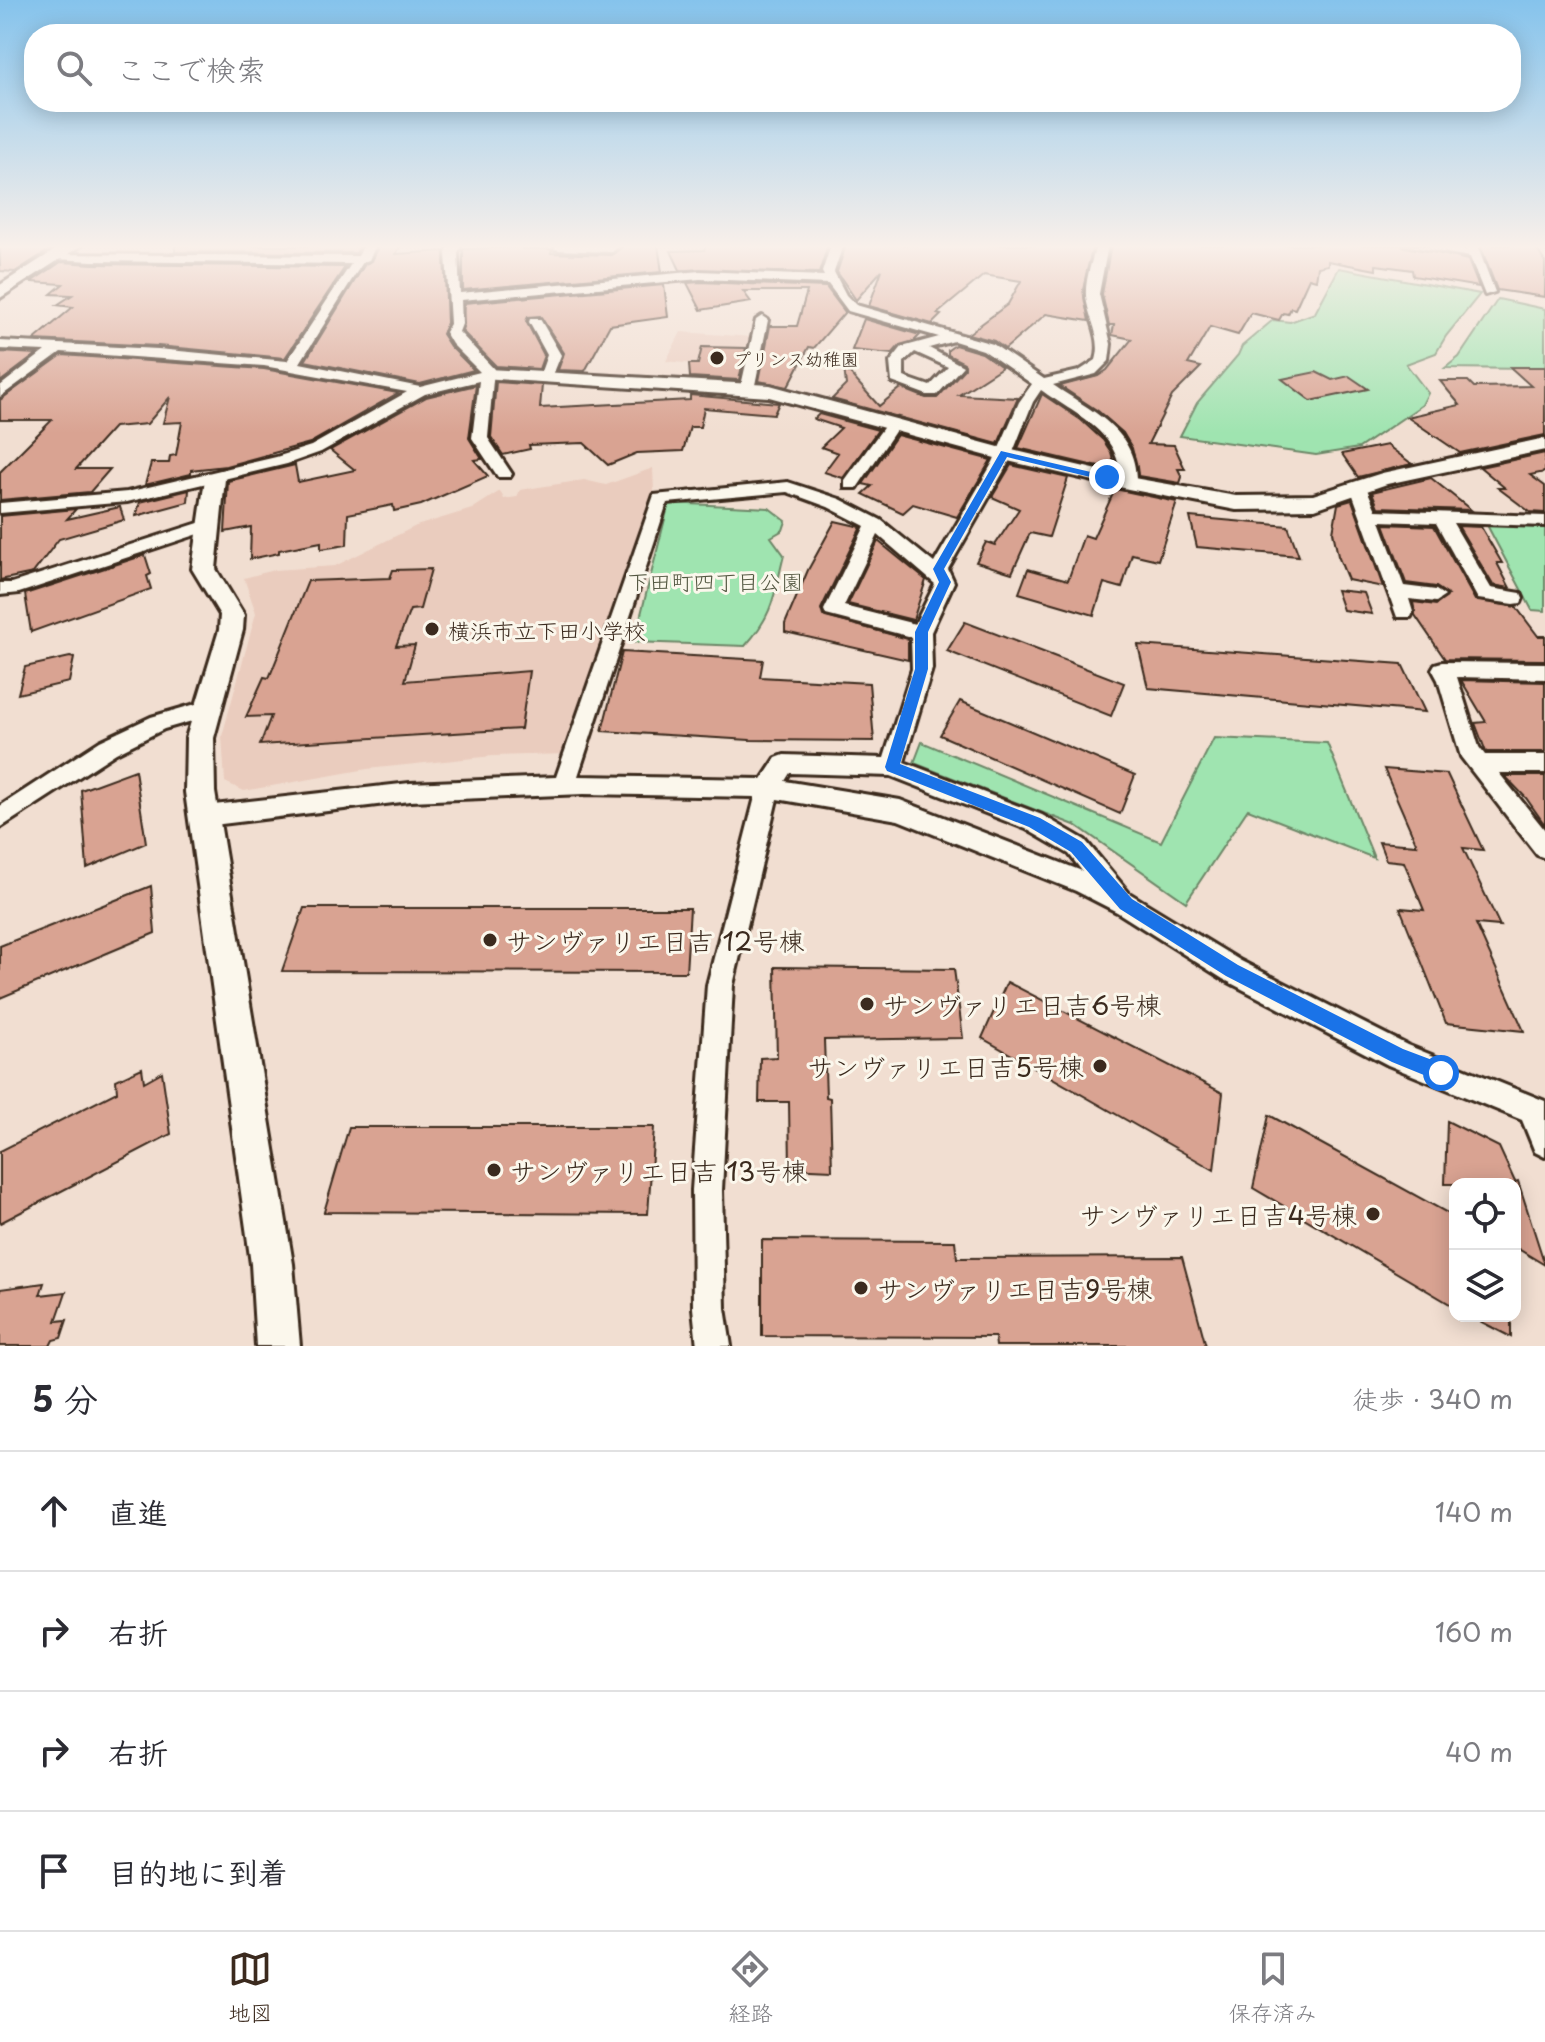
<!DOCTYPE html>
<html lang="ja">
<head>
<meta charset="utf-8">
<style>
	body { margin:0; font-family:"Playpen Sans","Klee One",sans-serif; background:#f7f7f7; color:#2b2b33 }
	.controls { position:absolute; right:24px; bottom:24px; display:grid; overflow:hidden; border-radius:16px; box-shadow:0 4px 20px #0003 }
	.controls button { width:72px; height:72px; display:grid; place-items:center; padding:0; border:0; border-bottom:2px solid #e1e1e2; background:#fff; color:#2b2b33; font:40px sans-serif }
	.stop { position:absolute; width:24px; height:24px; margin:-18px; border:6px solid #1a73e8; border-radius:50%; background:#fff }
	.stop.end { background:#1a73e8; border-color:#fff; box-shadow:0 2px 8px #0008 }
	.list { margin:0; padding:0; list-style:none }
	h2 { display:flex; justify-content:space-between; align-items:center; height:104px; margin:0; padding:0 32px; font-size:34px }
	h2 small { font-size:26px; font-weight:400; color:#7c7c81 }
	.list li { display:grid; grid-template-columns:52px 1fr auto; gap:24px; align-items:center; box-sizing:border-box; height:120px; padding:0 32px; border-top:2px solid #e1e1e2 }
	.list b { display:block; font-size:30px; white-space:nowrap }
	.list em { font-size:26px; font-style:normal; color:#7c7c81 }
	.icon { flex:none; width:44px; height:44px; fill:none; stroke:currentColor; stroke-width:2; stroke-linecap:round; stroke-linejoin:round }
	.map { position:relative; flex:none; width:1545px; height:1346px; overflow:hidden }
	.search { position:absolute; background:#fff; box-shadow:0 4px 20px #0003; left:24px; right:24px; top:24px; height:88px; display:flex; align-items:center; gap:20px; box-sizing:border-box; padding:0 28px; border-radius:32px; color:#7c7c81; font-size:30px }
	.sheet { height:584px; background:#fff }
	nav { display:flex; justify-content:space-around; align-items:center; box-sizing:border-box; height:112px; border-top:2px solid #e1e1e2; background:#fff; font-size:22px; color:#7c7c81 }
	nav a { display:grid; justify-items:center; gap:4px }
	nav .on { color:#3b2a1e }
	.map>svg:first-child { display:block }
</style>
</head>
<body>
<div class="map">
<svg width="1545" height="1346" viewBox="0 0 1545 1346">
	<rect width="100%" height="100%" fill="#f1ded1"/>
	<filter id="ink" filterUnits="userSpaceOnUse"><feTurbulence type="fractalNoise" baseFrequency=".0125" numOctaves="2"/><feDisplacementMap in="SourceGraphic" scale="16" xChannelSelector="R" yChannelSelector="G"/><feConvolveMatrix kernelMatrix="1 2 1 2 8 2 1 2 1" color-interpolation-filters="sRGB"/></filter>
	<g filter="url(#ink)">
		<!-- built -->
		<g fill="#eaccbe">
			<path d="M681 332 753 337 743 385 689 381 693 364 666 361Z"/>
			<path d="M653 468 654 492 577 747 569 754 493 756 367 769 244 791 225 782 222 736 256 613 244 578 274 570 335 566 416 526 472 509 500 491 504 499 517 497 520 490 584 480 606 485Z"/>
		</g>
		<!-- green -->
		<g fill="#9fe4b0" stroke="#6d8767" stroke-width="2">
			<path d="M1339 268 1480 294 1446 336 1436 353 1406 364 1428 393 1422 405 1359 448 1316 455 1180 436 1197 403 1238 355 1242 346 1273 320 1290 322 1315 313Z"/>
			<path d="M1498 299 1545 309V369L1445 368 1459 357Z"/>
			<path d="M669 503 769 508 786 521 783 530 771 537 784 555C774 595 774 614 745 646L634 642Z"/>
			<path d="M1487 525 1545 528V611L1532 610Z"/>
			<path d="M1214 738 1327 743 1374 858 1248 809 1186 902 1077 826 914 763 922 742 1161 842Z"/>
		</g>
		<!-- building -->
		<g fill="#d9a392" stroke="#3b2a1e" stroke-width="2">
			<path d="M0 245H57L15 272 0 271Z"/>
			<path d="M175 245 312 246H360L356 253 175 252Z"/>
			<path d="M379 245H401L396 254 444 251 447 323 442 334 450 346 474 370 420 384 305 361 365 264 372 261Z"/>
			<path d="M624 245H658L662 272 463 290V249L523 247 522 249H552L551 253 612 255Z"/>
			<path d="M706 245H828L819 273 680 270 671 251 704 250Z"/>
			<path d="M846 245H1093L1083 290 1089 321 1046 314 1005 349 994 341 968 334 1008 304 1021 281 984 275 937 314 941 315 932 324 869 306 882 270 856 300 837 272Z"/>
			<path d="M1111 245H1402L1468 260 1479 287 1413 276 1412 270 1376 265V270L1328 261V265L1318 267 1316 280 1309 278 1295 309 1291 308 1288 314 1283 313 1279 320 1251 313 1238 335 1210 327 1188 364 1201 367 1172 396 1148 444 1174 445 1185 469H1178L1182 477 1180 483 1138 476 1132 448 1123 433 1098 411 1060 386 1098 376 1107 370 1132 339 1112 335 1114 325H1109L1102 294Z"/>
			<path d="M1480 245H1534L1545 262V297L1497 290Z"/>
			<path d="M61 262 93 264 345 267 285 358 158 346 34 340 73 307 57 305 72 295 51 294 63 284 31 282Z"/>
			<path d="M700 282 826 287 845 312 814 348 809 347 788 387 759 381 770 326H797L807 291H743L751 302 701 310 687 283Z"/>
			<path d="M664 285 668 317 610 325 585 371 558 370 564 353 540 316 528 317 526 321 544 355 539 369 496 366 462 331 464 303Z"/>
			<path d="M864 319 920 335 914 341 900 345 892 354 852 350Z"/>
			<path d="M955 345 982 353 1002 367 959 395 1018 398 998 444 832 399 846 385 844 367 879 406 901 388 926 398H937L965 368 964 363 948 355V350Z"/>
			<path d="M702 347 746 348 739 380 690 377 689 364H698Z"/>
			<path d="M0 352 37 354 0 382Z"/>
			<path d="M62 355 264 369 398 393 310 443 226 466 191 470V474L145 485 151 463H169L170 456 176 455 182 422 163 423 170 397 147 424 114 427 76 469H110L90 492 0 500V472L52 420H0V400Z"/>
			<path d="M1510 367H1545V435L1460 453 1407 417 1460 405 1440 381H1468L1474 387 1531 386Z"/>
			<path d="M1316 372 1332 380 1349 376 1368 389 1311 401 1282 379Z"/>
			<path d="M496 382 542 385 540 408 690 400V395L779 403 774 414 704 408 700 427H690L683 451 637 453 608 465 584 443 529 445 530 449 503 455 491 437Z"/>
			<path d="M476 385 469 438 482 459 474 460 488 476 421 505 394 511 393 505 348 514 347 545 321 549V542L279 550V553L250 559 251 527 225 532 228 481 295 465 298 482 355 470 330 450 426 397Z"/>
			<path d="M1042 394 1081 420 1103 440 1111 452 1116 471 1018 448Z"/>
			<path d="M819 414 878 430 843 478 824 472 838 453 821 447 841 428 814 419Z"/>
			<path d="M897 435 991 460 957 517 913 504 903 513 863 494 872 486 863 484Z"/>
			<path d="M1387 445 1412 464 1358 477 1342 454Z"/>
			<path d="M1545 453V472L1530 475 1545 486V513L1530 512 1498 488H1505L1480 467Z"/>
			<path d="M1011 465 1068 478 1049 537 1030 533 1012 573 976 562 986 542 995 545 1019 509 992 497Z"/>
			<path d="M1431 478 1471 510 1378 507 1372 492Z"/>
			<path d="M1115 489 1177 502 1158 560 1132 554 1122 588 1104 583 1094 615 1019 593 1028 569 1068 580 1084 535 1093 538Z"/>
			<path d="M189 490 188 502 136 516 140 502Z"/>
			<path d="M1352 500 1383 587 1348 580 1338 556 1333 532 1338 504Z"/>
			<path d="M120 507 124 520 59 539 33 573 0 580V516L76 509 67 519Z"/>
			<path d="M1190 517 1288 526 1299 556 1197 547Z"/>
			<path d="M835 521 861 527 821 609 823 616 908 639V660L785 632V624L808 570Z"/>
			<path d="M1384 524 1434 526 1475 600 1516 607 1538 636H1545V660L1445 659 1415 615 1413 602 1436 605 1448 595 1436 587 1406 583Z"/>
			<path d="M1458 526 1481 527 1502 563H1497L1510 588 1493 585Z"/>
			<path d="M878 541 926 580 913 620 848 604Z"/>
			<path d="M145 555 151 574 147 576 151 589 31 632 25 594Z"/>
			<path d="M431 569 420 609 410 610 396 646 415 645 405 681 529 671 521 729 260 745 271 716 246 717 264 677 269 678 308 581 390 578 393 570Z"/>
			<path d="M1336 590 1364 593 1372 614 1343 610Z"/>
			<path d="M965 622 1124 683 1111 716 947 651Z"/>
			<path d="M1138 645 1402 664 1425 712 1148 688Z"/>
			<path d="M622 652 763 660 760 677 869 683 874 741 750 740 602 731Z"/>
			<path d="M70 657 74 658 69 682 18 694 25 667Z"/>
			<path d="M1461 680 1545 682V752H1486L1475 723 1486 722Z"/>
			<path d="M960 701 1135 775 1120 814 940 735Z"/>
			<path d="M1384 769 1447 774 1483 850 1463 848 1500 926 1476 924 1524 1031 1446 1023 1400 908 1424 910 1404 862 1386 860 1379 842 1417 845Z"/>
			<path d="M135 770 146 843 87 868 81 790Z"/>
			<path d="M1505 776H1545V825L1526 798Z"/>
			<path d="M151 886 155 933 0 998V946Z"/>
			<path d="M304 908H690L686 972 282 971Z"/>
			<path d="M775 967 954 969 963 1038 824 1040 826 1097 830 1098 832 1170 790 1168 789 1102H759L760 1058 777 1057Z"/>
			<path d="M1007 982 1223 1093 1214 1170 982 1038Z"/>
			<path d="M142 1068 144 1082 162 1072 171 1134 0 1223V1151L117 1092 116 1080Z"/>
			<path d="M1269 1115 1455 1217V1307L1253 1188Z"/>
			<path d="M1447 1121 1499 1147 1515 1182 1518 1181 1545 1265 1515 1247V1184H1445Z"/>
			<path d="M349 1127H654L648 1214 324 1212Z"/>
			<path d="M762 1240 955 1241 957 1258 1182 1257 1206 1346H996L995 1337 762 1336Z"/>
			<path d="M44 1283 40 1295 66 1292 56 1321 67 1320 61 1338 53 1340 50 1346H0V1289Z"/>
			<path d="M1470 1316H1511V1337Z"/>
		</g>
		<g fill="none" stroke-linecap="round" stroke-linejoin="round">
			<defs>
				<g id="minor">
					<path d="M364 245H376L369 260 363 262 300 363 420 387 480 372 452 344 445 332 450 324 446 253 449 245H461L458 253 460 293 700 271 824 276 822 272 831 245H843L834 272 846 295 856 305 993 344 1044 379 1079 371 1096 360C1103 338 1088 318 1086 296 1085 279 1092 262 1096 245H1108L1099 294 1111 344 1109 361 1096 374 1053 385C1091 411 1138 430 1136 483L1128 488 1120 483C1123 433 1077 416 1041 390L1033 402 1009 462 948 569 954 582 931 632 932 669 904 762 1042 815 1085 840 1129 893 1241 961 1407 1045 1545 1101V1157L1535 1152 1522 1120 1388 1065 1223 979 1117 912 1076 891 898 820 777 799 733 985 722 1190 725 1308 731 1346H697L693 1308 692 1190 707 985 755 797 584 794 410 801 205 826 197 823 194 816 197 809 205 806 410 783 556 777 654 495 788 482 840 499 881 520 934 563 993 462 1019 402 1032 384 983 350 954 341 929 348 963 366 937 395H927L892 382 890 362 902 347 939 337 848 311 828 284 700 279 461 300 462 324 459 332 494 369 488 438 512 474 510 477H498L472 438 479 381 425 394 321 452 287 464 127 502 0 513V503L127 492 276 457 311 446 407 392 264 366 61 352 0 397V386L45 351 0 349V341L158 349 287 361 351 264 93 261 55 259 49 256 51 254 358 256ZM915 352 948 367 930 386 904 377V362ZM787 492 828 507 865 526 824 610 826 615 911 637 912 669 884 758 784 755 776 758 762 779 578 776 667 503ZM878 535 935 584 915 624 844 606ZM790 773 891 776 1026 829 1069 854 1082 871 900 800 785 781Z"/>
					<path d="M554 245H621L612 252 559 250 555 249Z"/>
					<path d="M1405 245 1467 250 1465 245H1477L1495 292 1485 295 1470 257Z"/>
					<path d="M762 316 768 320 754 390 747 394 740 390 756 320Z"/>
					<path d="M530 319H540L561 355 551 380 539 377 547 355 529 322Z"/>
					<path d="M893 420 900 424 857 488H845V480L888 421Z"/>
					<path d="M1358 482 1366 487 1376 510 1545 516V526L1453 523 1491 588 1521 593 1523 598 1521 603 1514 604 1478 599 1436 523 1380 521 1404 586 1436 590 1445 596 1436 602 1409 599 1413 612 1411 617H1397L1350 487Z"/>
					<path d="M208 520 214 521 217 525 214 529 19 593 0 595V583H12Z"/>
					<path d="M1442 662 1545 663V679L1457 677 1479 747 1485 755H1545V773H1499L1545 830V858L1537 855 1461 757 1438 680 1432 669 1435 664Z"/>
					<path d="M206 701 213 703 216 709 213 715 164 729 116 753 0 828V806L100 741 151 717Z"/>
				</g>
				<g id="tertiary">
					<path d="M488 369 770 385 999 447 1128 477 1236 496 1313 495 1382 473 1545 438V450L1387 484 1315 509 1236 510 1128 489 995 458 769 397 482 378 479 374 482 370Z"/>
					<path d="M215 473 225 479 216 569 244 615 243 630 214 738 215 792 293 1264 300 1346H256L251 1264 185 792 186 738 219 630 220 615 192 569 205 479Z"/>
				</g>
				<path id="secondary" d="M63 245H82L0 298V285Z"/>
			</defs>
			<!-- minor casing -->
			<use href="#minor" stroke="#3b2a1e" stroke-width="6"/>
			<!-- tertiary casing -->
			<use href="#tertiary" stroke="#3b2a1e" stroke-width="6"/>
			<!-- secondary casing -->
			<use href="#secondary" stroke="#3b2a1e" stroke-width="6"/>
			<!-- minor -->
			<use href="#minor" fill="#fbf7ec" fill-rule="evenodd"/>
			<!-- tertiary -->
			<use href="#tertiary" fill="#fbf7ec" fill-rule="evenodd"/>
			<!-- secondary -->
			<use href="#secondary" fill="#fbf7ec" fill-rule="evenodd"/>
		</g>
	</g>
	<!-- sky -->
	<linearGradient id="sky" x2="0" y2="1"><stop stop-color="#85c3ec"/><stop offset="0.57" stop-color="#f9f0ea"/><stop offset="1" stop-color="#f9f0ea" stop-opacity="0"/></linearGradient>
	<rect width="1545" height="433" fill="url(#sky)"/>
	<!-- route -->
	<path fill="#1a73e8" d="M1001 451 1112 477 1107 481 1007 457 944 569 951 582 928 632V669L900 764 1040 818 1082 842 1132 899 1238 965 1403 1049 1448 1066 1451 1073 1448 1079 1441 1082 1392 1062 1226 976 1120 909 1071 852 1029 827 887 771 885 767 915 669V632L939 582 933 569Z"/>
	<!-- markers -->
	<g fill="#3b2a1e" stroke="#fbf7ec" stroke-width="3">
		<circle cx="717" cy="358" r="8"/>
		<circle cx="432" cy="629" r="8"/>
		<circle cx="490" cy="940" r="8"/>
		<circle cx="867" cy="1004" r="8"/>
		<circle cx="1100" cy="1066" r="8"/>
		<circle cx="494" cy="1170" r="8"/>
		<circle cx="1373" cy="1214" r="8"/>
		<circle cx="861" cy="1288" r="8"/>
	</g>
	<g text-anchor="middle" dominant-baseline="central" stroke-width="6" stroke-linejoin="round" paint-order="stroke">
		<!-- far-poi labels -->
		<g font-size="18" fill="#3b2a1e" stroke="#fbf7ec" text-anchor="start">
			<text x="733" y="358">プリンス幼稚園</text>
		</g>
		<!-- park labels -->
		<g font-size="22" fill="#545842" stroke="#fbf7ec">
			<text x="715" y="580">下田町四丁目公園</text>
		</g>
		<!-- poi labels -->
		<g font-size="22" fill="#3b2a1e" stroke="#fbf7ec" text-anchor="start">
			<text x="448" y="629">横浜市立下田小学校</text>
		</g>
		<!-- near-poi labels -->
		<g font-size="26" fill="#3b2a1e" stroke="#fbf7ec" text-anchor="start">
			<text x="506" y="940">サンヴァリエ日吉 12号棟</text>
			<text x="883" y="1004">サンヴァリエ日吉6号棟</text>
			<text x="1084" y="1066" text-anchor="end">サンヴァリエ日吉5号棟</text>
			<text x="510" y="1170">サンヴァリエ日吉 13号棟</text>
			<text x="1357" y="1214" text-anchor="end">サンヴァリエ日吉4号棟</text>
			<text x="877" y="1288">サンヴァリエ日吉9号棟</text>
		</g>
	</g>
</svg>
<div class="controls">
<button><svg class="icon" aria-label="locate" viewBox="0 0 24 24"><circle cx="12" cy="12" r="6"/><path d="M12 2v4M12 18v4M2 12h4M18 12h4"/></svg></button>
<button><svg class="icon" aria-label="layers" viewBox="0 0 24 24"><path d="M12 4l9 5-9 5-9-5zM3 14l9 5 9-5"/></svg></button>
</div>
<div class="stop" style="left:1441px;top:1073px"></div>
<div class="stop end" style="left:1107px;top:477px"></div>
<div class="search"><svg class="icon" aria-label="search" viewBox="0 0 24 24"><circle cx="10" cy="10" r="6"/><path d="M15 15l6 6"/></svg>ここで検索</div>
</div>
<section class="sheet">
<h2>5 分<small>徒歩 · 340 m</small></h2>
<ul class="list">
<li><svg class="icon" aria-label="ahead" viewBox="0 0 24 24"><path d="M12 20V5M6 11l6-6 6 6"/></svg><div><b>直進</b></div><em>140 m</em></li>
<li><svg class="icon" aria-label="right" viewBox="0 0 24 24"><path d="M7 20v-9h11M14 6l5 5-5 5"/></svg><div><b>右折</b></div><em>160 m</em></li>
<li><svg class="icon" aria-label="right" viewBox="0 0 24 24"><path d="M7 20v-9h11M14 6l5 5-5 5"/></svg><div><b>右折</b></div><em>40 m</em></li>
<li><svg class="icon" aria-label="arrive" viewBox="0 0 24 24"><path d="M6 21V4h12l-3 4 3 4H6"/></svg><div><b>目的地に到着</b></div></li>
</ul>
</section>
<nav>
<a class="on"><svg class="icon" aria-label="map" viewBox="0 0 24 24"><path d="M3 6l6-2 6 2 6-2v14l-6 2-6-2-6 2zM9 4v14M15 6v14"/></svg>地図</a>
<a><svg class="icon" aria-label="directions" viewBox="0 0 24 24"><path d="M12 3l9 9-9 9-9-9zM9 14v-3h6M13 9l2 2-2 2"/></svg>経路</a>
<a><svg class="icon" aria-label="saved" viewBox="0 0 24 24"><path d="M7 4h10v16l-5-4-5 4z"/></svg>保存済み</a>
</nav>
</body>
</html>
